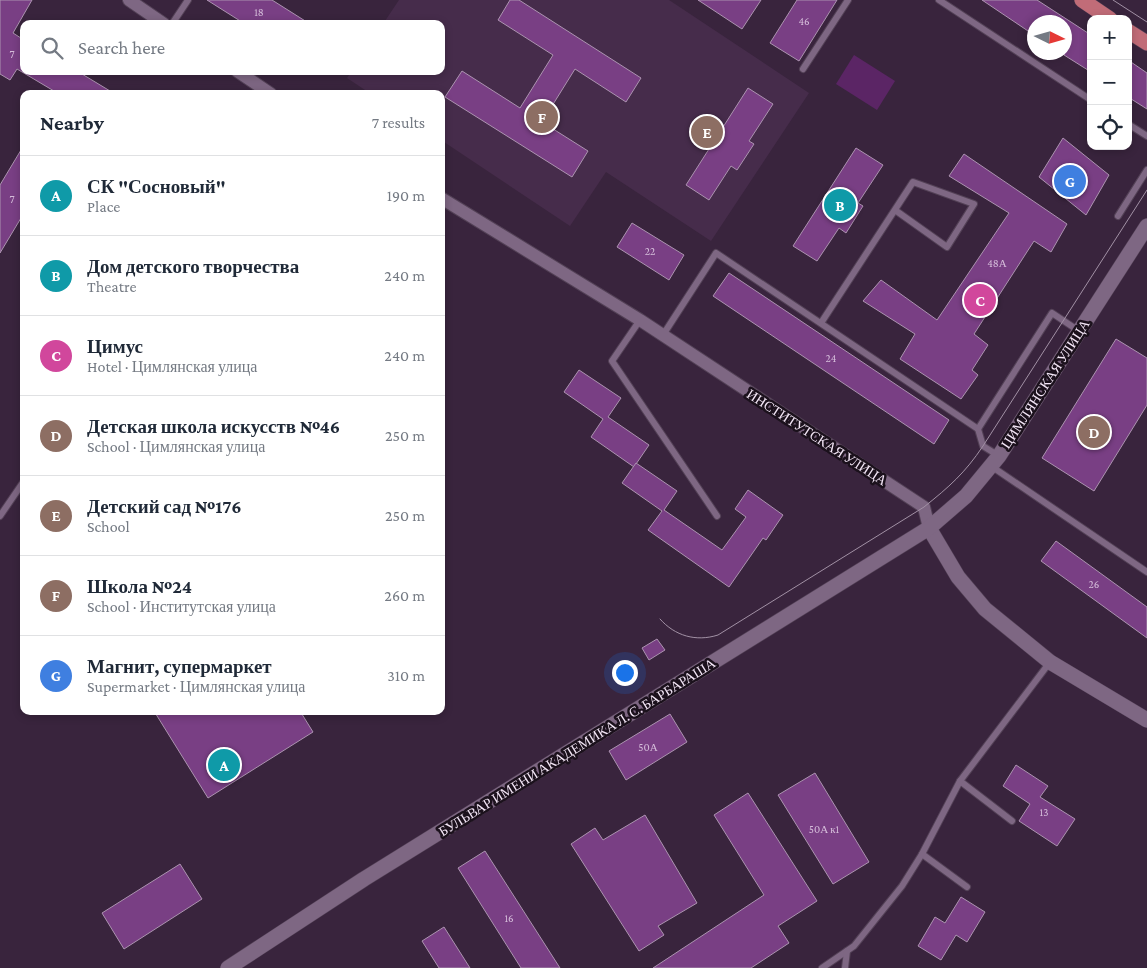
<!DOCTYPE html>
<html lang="en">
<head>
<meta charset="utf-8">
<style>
	body { margin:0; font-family:"Crimson Pro",serif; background:#f6f6f7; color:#1f2937 }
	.controls { position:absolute; right:15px; top:15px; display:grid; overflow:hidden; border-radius:10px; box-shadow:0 2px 8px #0003 }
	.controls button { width:45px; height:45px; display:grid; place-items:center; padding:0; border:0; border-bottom:1px solid #e0e1e3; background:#fff; color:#1f2937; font:25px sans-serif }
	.compass { position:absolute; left:1027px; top:15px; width:45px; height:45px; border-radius:50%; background:#fff; box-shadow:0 2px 8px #0003; rotate:95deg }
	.you { position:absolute; left:624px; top:672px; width:18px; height:18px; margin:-12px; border:4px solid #fff; border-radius:50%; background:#1a73e8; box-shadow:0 0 0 8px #1a73e833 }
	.badge { display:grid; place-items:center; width:32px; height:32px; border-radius:50%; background:#b45309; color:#fff; font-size:16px; font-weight:700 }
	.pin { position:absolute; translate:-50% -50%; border:2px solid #fff; box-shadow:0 1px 5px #0006 }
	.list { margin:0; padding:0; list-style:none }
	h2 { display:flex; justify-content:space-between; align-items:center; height:65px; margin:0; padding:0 20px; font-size:21px }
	h2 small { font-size:16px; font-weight:400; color:#747a83 }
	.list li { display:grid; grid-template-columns:32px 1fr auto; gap:15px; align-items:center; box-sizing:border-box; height:80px; padding:0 20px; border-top:1px solid #e0e1e3 }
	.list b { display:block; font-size:19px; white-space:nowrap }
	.list p { margin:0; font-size:16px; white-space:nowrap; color:#747a83 }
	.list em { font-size:16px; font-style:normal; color:#747a83 }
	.icon { flex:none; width:28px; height:28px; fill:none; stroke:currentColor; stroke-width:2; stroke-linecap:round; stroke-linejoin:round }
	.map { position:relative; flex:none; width:1147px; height:968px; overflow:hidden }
	.search { position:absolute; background:#fff; box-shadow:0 2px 8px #0003; left:20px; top:20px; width:425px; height:55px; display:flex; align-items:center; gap:12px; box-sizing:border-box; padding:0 18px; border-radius:10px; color:#747a83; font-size:19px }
	.panel { position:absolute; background:#fff; box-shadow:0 2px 8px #0003; left:20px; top:90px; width:425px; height:625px; border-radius:10px }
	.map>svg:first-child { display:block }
</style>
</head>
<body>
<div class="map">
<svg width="1147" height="968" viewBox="0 0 1147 968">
	<rect width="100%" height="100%" fill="#39243d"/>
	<!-- built -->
	<path fill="#462c4b" d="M399 0H669L809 93 711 241 606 172 570 226 441 140V94H371L347 78 352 71H441V24H383Z"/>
	<!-- green -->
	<path fill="#5b2565" d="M854 55 895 81 877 110 836 84Z"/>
	<!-- building -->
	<g fill="#793f84" stroke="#ac93b0">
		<path d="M0 0H32L13 33 24 40V71H77L115 94H59L17 69 10 80 0 74Z"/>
		<path d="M207 0H272L310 24H245Z"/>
		<path d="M510 0H519L641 78 626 102 575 69 542 122 588 151 572 177 445 97 462 71 520 108 553 55 498 20Z"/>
		<path d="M698 0H761L742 29Z"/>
		<path d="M797 0H837L799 61 770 43Z"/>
		<path d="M982 0H1037L1071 22 1091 35V72L1064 55V22H1034V35Z"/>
		<path d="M1128 60 1147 73V109L1128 97Z"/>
		<path d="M748 88 773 104 749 141 754 144 737 170 731 166 709 200 686 185Z"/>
		<path d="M1063 138 1109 175 1086 215 1039 177Z"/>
		<path d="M24 145V213L0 253V185Z"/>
		<path d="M856 148 883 165 858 203 863 206 846 233 839 228 817 261 793 246Z"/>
		<path d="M964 154 1067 224 1051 252 1034 241 974 334 988 345 972 370 978 375 961 399 900 359 915 334 863 301 881 280 937 320 1009 213 949 176Z"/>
		<path d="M632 223 684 255 669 280 617 247Z"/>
		<path d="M729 273 949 420 934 444 713 296Z"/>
		<path d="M1116 339 1147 358V405L1094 491 1042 458Z"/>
		<path d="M579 370 621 398 608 417 649 445 634 467 591 437 603 419 564 392Z"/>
		<path d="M636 463 677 491 664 510 722 550 746 517 735 509 748 490 783 515 766 540 763 538 729 587 648 530 662 511 622 483Z"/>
		<path d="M1056 541 1147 607V638L1041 561Z"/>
		<path d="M657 639 665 650 649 660 642 648Z"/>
		<path d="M154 711H300L313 732 208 798Z"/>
		<path d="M670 714 687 742 626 780 609 751Z"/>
		<path d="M1016 765 1048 786 1040 797 1075 819 1057 846 1019 821 1030 804 1003 786Z"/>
		<path d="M815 773 869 862 833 884 778 795Z"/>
		<path d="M748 793 817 901 778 926 789 943 751 968H653L764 895 714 815Z"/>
		<path d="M645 815 697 903 658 926 664 935 639 951 571 844 595 828 603 840Z"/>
		<path d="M485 851 560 968H521L458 868Z"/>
		<path d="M180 864 202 899 124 949 102 913Z"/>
		<path d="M961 897 985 912 967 942 956 935 941 960 918 946 935 917 945 923Z"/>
		<path d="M444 927 470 968H439L422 941Z"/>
	</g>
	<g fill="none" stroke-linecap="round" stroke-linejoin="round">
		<defs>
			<g id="service">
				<path d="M939 0 1091 100"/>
				<path d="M172 24 188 0"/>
				<path d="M803 69 848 0"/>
				<path d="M1128 124 1147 136"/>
				<path d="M1118 216 1147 170"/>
				<path d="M640 320 612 361 717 516"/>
				<path d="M821 323 913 182 974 204 947 247 895 210"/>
				<path d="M663 335 716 253 978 429 983 446 999 456"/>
				<path d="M978 429 1052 313 1079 331"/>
				<path d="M991 466 1147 572"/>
				<path d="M0 516 24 481"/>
				<path d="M960 781 1012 821"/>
				<path d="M922 854 967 887"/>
				<path d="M822 968 854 946 902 886 922 854 960 781 1050 662"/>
				<path d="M845 968 847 951"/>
			</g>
			<g id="minor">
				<path d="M129 0 164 24"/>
				<path d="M237 71 271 94"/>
				<path d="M441 198 640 320 924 507 929 528"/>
			</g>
			<g id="tertiary">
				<path d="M929 528 958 577 985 609 1050 662 1147 720"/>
				<path d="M228 968 364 879 929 528 966 496 999 456 1147 226"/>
			</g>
			<g id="primary">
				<path d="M1082 0 1110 19"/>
				<path d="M1128 31 1147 43"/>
			</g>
		</defs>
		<!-- service casing -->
		<use href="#service" stroke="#534156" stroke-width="8"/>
		<!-- minor casing -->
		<use href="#minor" stroke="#534156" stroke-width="14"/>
		<!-- tertiary casing -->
		<use href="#tertiary" stroke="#534156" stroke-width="16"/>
		<!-- primary casing -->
		<use href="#primary" stroke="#534156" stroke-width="16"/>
		<!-- service -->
		<use href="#service" stroke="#7e6783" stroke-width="6"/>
		<!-- minor -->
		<use href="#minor" stroke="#7e6783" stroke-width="12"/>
		<!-- tertiary -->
		<use href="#tertiary" stroke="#7e6783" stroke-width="15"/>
		<!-- primary -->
		<use href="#primary" stroke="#c16c78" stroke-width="15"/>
		<!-- tram -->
		<g stroke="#a291a5" stroke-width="1">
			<path d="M1113 0 1147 22"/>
			<path d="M660 619C675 636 696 642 718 635L924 507C949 487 965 473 983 446L1147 190"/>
		</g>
	</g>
	<g text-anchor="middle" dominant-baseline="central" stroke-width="5" stroke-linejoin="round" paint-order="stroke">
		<!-- number labels -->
		<g font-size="11" fill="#d5bdda">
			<text x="259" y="12">18</text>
			<text x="804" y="21">46</text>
			<text x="12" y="54">7</text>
			<text x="12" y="199">7</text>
			<text x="650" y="251">22</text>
			<text x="997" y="263">48А</text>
			<text x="831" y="358">24</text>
			<text x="1094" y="584">26</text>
			<text x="648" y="747">50А</text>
			<text x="1044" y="812">13</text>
			<text x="824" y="829">50А к1</text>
			<text x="509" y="918">16</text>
		</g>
		<!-- street labels -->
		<g font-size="14" fill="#f4e7f7" stroke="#1b111c">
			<text transform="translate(1045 384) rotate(-57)">ЦИМЛЯНСКАЯ УЛИЦА</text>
			<text transform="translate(817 437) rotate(33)">ИНСТИТУТСКАЯ УЛИЦА</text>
			<text transform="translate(577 747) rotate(-32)">БУЛЬВАР ИМЕНИ АКАДЕМИКА Л. С. БАРБАРАША</text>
		</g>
	</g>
</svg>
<div class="controls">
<button>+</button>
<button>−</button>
<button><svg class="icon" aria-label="locate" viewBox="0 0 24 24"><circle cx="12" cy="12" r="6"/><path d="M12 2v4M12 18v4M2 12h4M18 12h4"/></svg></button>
</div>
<svg class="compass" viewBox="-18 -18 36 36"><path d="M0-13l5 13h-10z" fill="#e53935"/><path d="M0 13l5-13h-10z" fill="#747a83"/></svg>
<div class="you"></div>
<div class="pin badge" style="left:224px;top:765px;background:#0f9aa8">A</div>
<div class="pin badge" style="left:840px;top:205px;background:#0f9aa8">B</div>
<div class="pin badge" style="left:980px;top:300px;background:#d1479c">C</div>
<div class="pin badge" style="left:1094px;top:432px;background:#8d6e63">D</div>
<div class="pin badge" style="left:707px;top:132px;background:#8d6e63">E</div>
<div class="pin badge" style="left:542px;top:117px;background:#8d6e63">F</div>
<div class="pin badge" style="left:1070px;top:181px;background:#3f7fe0">G</div>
<div class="search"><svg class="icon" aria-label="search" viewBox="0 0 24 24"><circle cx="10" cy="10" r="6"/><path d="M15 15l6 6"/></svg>Search here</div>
<section class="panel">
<h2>Nearby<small>7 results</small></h2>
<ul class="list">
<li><span class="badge" style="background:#0f9aa8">A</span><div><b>СК &quot;Сосновый&quot;</b><p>Place</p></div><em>190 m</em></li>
<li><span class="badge" style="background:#0f9aa8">B</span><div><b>Дом детского творчества</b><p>Theatre</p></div><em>240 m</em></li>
<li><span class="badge" style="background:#d1479c">C</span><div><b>Цимус</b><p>Hotel · Цимлянская улица</p></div><em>240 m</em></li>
<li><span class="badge" style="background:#8d6e63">D</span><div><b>Детская школа искусств №46</b><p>School · Цимлянская улица</p></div><em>250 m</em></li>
<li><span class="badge" style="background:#8d6e63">E</span><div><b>Детский сад №176</b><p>School</p></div><em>250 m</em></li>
<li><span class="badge" style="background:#8d6e63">F</span><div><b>Школа №24</b><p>School · Институтская улица</p></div><em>260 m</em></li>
<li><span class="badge" style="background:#3f7fe0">G</span><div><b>Магнит, супермаркет</b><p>Supermarket · Цимлянская улица</p></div><em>310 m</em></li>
</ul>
</section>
</div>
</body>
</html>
